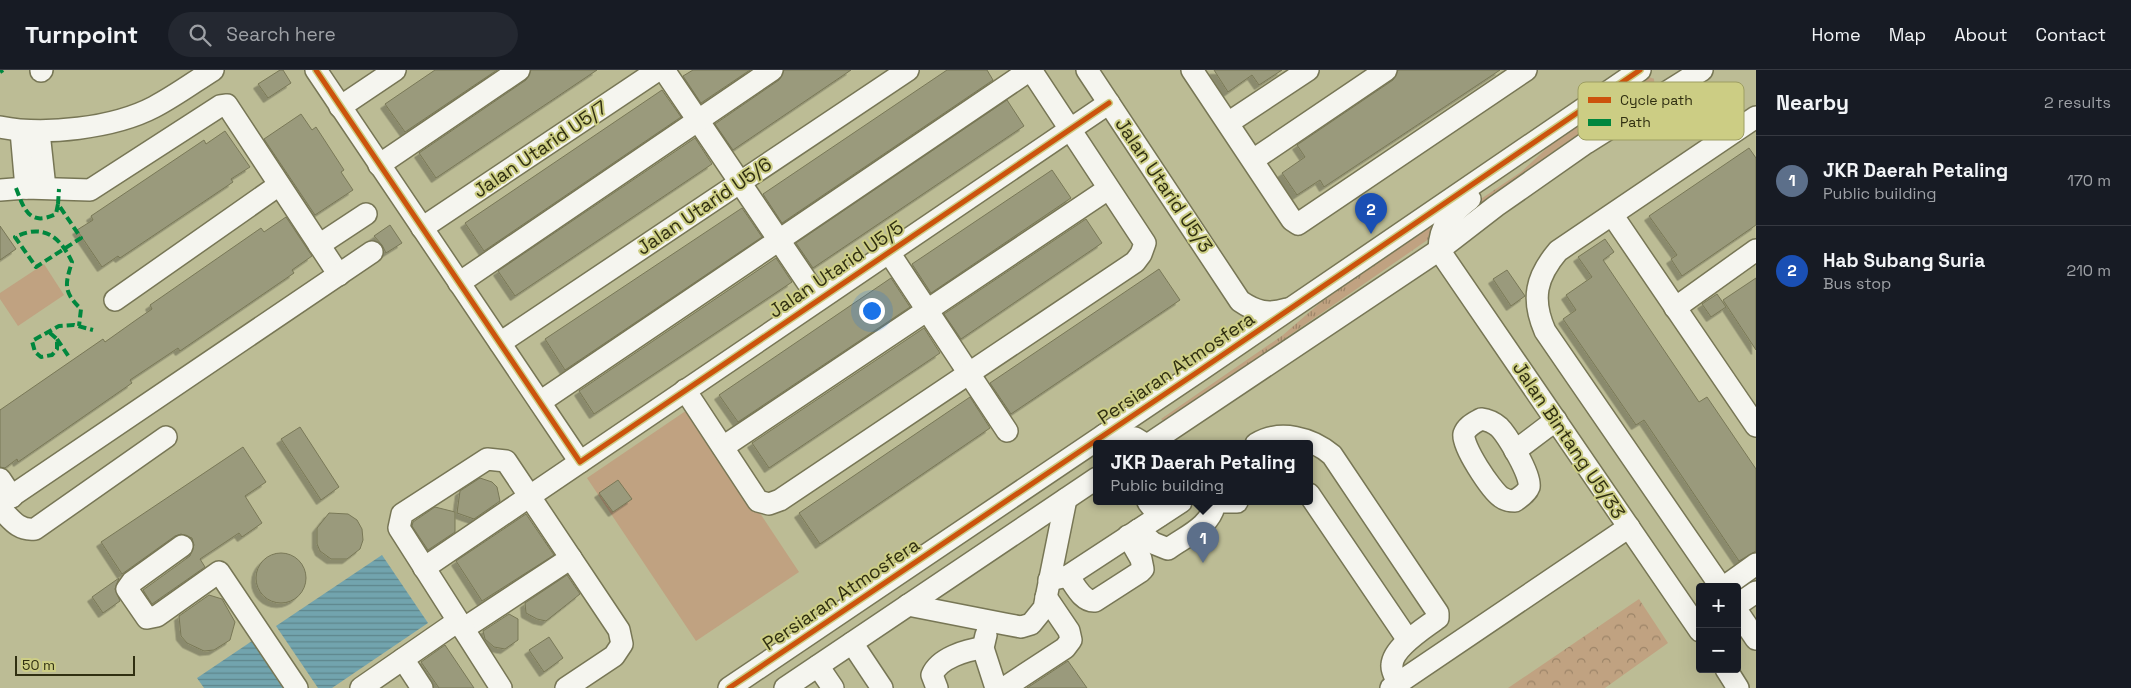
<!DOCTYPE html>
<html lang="en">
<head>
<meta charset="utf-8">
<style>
	body { margin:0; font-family:"Space Grotesk",sans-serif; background:#242831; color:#f1f3f6 }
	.controls { position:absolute; right:15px; bottom:15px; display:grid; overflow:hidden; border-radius:5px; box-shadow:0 5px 20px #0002 }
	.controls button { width:45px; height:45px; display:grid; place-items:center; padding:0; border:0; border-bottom:1px solid #363941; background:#171b24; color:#f1f3f6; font:25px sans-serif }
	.scale { position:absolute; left:15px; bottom:12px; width:120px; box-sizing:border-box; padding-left:5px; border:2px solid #302f11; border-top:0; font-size:14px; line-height:18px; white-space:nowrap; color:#302f11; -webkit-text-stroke:4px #cccd84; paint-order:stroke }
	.you { position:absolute; left:871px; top:240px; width:18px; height:18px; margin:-12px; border:4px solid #fff; border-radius:50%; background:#1a73e8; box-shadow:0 0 0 8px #1a73e833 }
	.badge { display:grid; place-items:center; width:32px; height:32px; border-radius:50%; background:#0b8043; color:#fff; font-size:16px; font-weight:700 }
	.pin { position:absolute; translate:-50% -41px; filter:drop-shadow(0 1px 2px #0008) }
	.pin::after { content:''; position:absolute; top:26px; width:18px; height:15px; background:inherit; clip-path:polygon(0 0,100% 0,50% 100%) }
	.popup { position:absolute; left:1093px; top:370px; width:220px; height:65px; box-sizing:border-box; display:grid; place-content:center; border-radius:5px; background:#171b24; filter:drop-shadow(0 1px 4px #0005); font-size:16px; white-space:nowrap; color:#9ea1a6 }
	.popup b { font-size:19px; color:#f1f3f6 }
	.popup::after { content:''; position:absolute; left:50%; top:100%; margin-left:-10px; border:10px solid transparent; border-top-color:#171b24 }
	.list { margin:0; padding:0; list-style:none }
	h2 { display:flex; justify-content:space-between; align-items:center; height:65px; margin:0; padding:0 20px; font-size:21px }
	h2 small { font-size:16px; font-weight:400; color:#9ea1a6 }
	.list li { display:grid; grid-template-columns:32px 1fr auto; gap:15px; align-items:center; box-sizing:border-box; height:90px; padding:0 20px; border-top:1px solid #363941 }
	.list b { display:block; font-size:19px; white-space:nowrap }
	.list p { margin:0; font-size:16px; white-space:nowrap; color:#9ea1a6 }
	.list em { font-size:16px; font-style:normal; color:#9ea1a6 }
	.icon { flex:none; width:28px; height:28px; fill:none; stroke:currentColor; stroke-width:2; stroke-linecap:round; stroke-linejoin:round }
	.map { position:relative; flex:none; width:1756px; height:618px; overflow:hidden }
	header { display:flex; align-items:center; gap:30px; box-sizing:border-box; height:70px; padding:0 25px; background:#171b24; border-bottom:1px solid #363941 }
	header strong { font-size:24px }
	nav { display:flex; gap:28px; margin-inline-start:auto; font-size:18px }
	.search { width:350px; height:45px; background:#242831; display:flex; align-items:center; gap:12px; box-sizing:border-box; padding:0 18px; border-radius:28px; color:#9ea1a6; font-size:19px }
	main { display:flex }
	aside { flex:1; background:#171b24 }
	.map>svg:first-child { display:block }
</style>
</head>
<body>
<header>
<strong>Turnpoint</strong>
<div class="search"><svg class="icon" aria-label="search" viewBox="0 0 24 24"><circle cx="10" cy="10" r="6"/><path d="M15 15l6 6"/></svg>Search here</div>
<nav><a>Home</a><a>Map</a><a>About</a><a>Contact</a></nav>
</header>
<main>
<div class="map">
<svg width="1756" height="618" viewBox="0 0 1756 618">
	<defs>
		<pattern id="grass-tufts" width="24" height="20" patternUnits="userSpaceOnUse" patternTransform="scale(1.25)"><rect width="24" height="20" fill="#c0a281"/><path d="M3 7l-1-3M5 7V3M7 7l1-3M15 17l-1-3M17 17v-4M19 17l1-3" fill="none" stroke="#9c8468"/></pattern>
		<pattern id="forest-crowns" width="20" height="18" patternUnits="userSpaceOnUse" patternTransform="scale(1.25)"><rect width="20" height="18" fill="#c0a281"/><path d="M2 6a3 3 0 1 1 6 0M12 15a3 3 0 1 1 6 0" fill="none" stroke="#9c8468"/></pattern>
		<pattern id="water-rules" width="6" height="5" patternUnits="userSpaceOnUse" patternTransform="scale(1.25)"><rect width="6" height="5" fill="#72a4ae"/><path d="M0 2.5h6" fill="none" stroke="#5e868c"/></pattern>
		<filter id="shadow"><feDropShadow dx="-4.5" dy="4.5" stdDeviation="0" flood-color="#0004"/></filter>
	</defs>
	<rect width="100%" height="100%" fill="#bcbc95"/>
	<!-- grass -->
	<g fill="url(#grass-tufts)">
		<path d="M1647 6 1654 9 1655 18 1456 154 1460 143 1521 102 1561 65Z"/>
		<path d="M1441 149 1439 162 1164 352 1161 349 1283 265 1321 232Z"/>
	</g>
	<!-- forest -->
	<path fill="url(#forest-crowns)" d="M1639 529 1668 573 1605 618H1508Z"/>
	<!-- park -->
	<g fill="#c0a281">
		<path d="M44 194 64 225 18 256 0 229V223Z"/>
		<path d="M690 338 799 502 696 571 587 408Z"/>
	</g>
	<!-- water -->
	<g fill="url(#water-rules)">
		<path d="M382 485 428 553 332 618H318L276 556Z"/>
		<path d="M252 571 283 618H204L197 608Z"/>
	</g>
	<!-- building -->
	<g fill="#9a9a7c" stroke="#797857" filter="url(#shadow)">
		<path d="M280 0H283L291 13 268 28 258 14Z"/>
		<path d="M435 0H497L405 62 385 34Z"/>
		<path d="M531 0H597L436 108 419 83 526 10Z"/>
		<path d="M693 0H750L701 33 683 6Z"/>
		<path d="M784 0H851L733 80 715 54 779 10Z"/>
		<path d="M947 0H987L993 10 782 153 763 124Z"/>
		<path d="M1214 0H1282L1259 15 1252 5 1228 22Z"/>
		<path d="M1398 0H1500L1324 117 1320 110 1297 125 1282 103 1305 87 1297 75 1393 10Z"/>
		<path d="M662 20 681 47 484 181 465 153Z"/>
		<path d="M1007 30 1024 56 813 198 796 173Z"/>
		<path d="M301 44 312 60 316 57 344 100 341 102 353 120 315 145 264 69Z"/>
		<path d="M225 61 250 97 231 109 233 112 120 188 118 186 102 197 77 160 93 150 91 146 204 70 206 74Z"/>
		<path d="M695 68 712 94 515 226 498 201Z"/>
		<path d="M1749 78 1756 88V155L1682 206 1671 189 1677 185 1649 146Z"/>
		<path d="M1052 100 1071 128 931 223 912 194Z"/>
		<path d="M742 138 762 167 565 300 545 269Z"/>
		<path d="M286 147 312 186 292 200 294 203 180 281 178 278 130 310 132 313 18 392 17 389 5 398 0 397V340L103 269 105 272 136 250 152 239 150 235 261 158 264 162Z"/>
		<path d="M1086 149 1102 173 961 269 944 244Z"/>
		<path d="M390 155 402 173 386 183 382 175 374 166Z"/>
		<path d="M0 156 16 179 0 190Z"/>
		<path d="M1605 169 1614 182 1603 190 1699 332 1707 327 1756 399V481L1739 491 1644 350 1636 355 1563 249 1576 240 1566 225 1592 207 1578 187Z"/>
		<path d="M776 188 792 212 594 344 579 321Z"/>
		<path d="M1159 199 1180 230 1011 344 990 313Z"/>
		<path d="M1507 200 1525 226 1511 236 1493 209Z"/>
		<path d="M891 208 910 237 738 352 719 325Z"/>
		<path d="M1756 208V280L1723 230Z"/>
		<path d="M1717 224 1726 237 1711 247 1702 234Z"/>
		<path d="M924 258 940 283 769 398 752 373Z"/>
		<path d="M970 327 990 358 820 474 799 443Z"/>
		<path d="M300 357 339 417 321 430 281 369Z"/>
		<path d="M243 377 266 412 245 426 262 453 242 467 239 463 200 489 205 497 152 534 143 520 190 486 194 475 192 468 181 464 175 466 122 504 101 472Z"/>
		<path d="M480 408 492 412 497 417 500 431 474 449 457 443 460 421Z"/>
		<path d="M618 410 632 429 613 442 599 423Z"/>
		<path d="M435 437 455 442V462L428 480 412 456 413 452Z"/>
		<path d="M329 443 348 444 357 450 362 459 363 470 360 479 347 489H331L320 481 317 474V458Z"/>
		<path d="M526 444 554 485 482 531 456 491Z"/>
		<circle cx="281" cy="508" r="25"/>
		<path d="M567 505 580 524 546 551 537 549 526 543 525 533Z"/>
		<path d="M119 508 115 519 120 531 103 543 92 527Z"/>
		<path d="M209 525 222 529 235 552 230 570 214 580 204 581 187 573 181 566 179 546Z"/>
		<path d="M509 544 518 549V570L505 579 494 577 485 569 483 561Z"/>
		<path d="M549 567 563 588 544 602 529 580Z"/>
		<path d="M445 575 474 618H439L421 592Z"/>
		<path d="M1068 591 1087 618H1027Z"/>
	</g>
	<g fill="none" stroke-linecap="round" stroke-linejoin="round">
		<defs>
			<g id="minor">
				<path d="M316 0 580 392"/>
				<path d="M664 0 818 228"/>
				<path d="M1087 0 1240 231C1256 242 1268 245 1287 239"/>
				<path d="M1192 0 1292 150 1298 154 1526 0"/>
				<path d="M41 1 42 0"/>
				<path d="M340 37 395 0"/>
				<path d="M1228 53 1308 0"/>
				<path d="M0 57C44 66 114 58 154 37 175 26 194 12 213 0"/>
				<path d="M21 61 26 118"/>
				<path d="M39 62 45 118"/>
				<path d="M1253 90 1386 0"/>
				<path d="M379 95 519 0"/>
				<path d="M0 120 26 118 90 120 220 36 227 35 339 205"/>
				<path d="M1470 129C1452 143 1439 156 1439 180L1700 561"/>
				<path d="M1613 146 1756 356"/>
				<path d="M422 158 658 0"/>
				<path d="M319 175 366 144"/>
				<path d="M888 181 1007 361"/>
				<path d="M459 213 772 0"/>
				<path d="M115 230 279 115"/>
				<path d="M1675 238 1756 180"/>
				<path d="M500 273 908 0"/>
				<path d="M685 320 758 431 769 434 780 430 1135 192 1141 184 1145 173 1031 0"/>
				<path d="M540 332 1030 0"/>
				<path d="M1481 349C1489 350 1493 352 1499 357 1507 365 1532 406 1529 417 1527 423 1520 427 1515 431 1509 431 1505 430 1501 427 1491 420 1461 375 1464 364 1467 356 1474 353 1481 349Z"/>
				<path d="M1104 365 1135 368 1145 374"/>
				<path d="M1149 374 1439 180 1496 136 1586 73 1702 0"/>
				<path d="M1256 374C1280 359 1312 368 1332 385L1438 543V548C1425 558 1393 577 1392 595 1391 601 1396 608 1398 613"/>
				<path d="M723 377 1108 119"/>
				<path d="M1515 381 1556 350"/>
				<path d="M0 409 12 427"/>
				<path d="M1309 424 1408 570"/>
				<path d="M1148 432 1159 446"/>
				<path d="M1223 432H1237"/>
				<path d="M0 434 372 182"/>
				<path d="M0 438C11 449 18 461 35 459L166 367"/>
				<path d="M1138 460 1153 473 1168 479C1186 466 1212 456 1215 432"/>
				<path d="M182 476 132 512 127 519 147 548 157 546 219 502 297 618"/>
				<path d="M424 498 1109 33"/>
				<path d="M1068 506C1075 515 1082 532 1095 531L1140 502 1143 499 1141 489 1128 466"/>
				<path d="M1049 510 1068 506 1181 432"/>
				<path d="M1721 517 1545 261C1531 229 1536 207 1558 181L1756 47"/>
				<path d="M1724 517 1756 494"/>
				<path d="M908 535 1005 554 1021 557 1031 554 1044 538 1066 429"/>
				<path d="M1737 535 1756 522"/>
				<path d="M1737 541 1756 569"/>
				<path d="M463 559 571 488"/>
				<path d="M986 565 983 578 996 618"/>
				<path d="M852 573 882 618"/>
				<path d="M403 589 422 618"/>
				<path d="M818 596 833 618"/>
				<path d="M1726 599 1738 618"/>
				<path d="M361 618 458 551"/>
				<path d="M501 618 399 458 402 444 487 389 506 391 619 560 622 574 614 586 566 618"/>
				<path d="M729 618 1202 299 1640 0"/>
				<path d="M785 618 1097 408"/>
				<path d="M937 618 932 605C939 588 966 580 983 578"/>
				<path d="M1004 618 1065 578 1071 570 1069 561 1046 527"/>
				<path d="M1391 618 1629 457"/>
			</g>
		</defs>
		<!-- minor casing -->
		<use href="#minor" stroke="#777655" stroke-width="24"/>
		<!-- minor -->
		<use href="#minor" stroke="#f5f5ef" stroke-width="21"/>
		<!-- quiet -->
		<g stroke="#00873e" stroke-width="4" stroke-dasharray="8 4" stroke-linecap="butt">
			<path d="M0 2 3 0"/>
			<path d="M16 118C24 139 29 157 56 144L58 134 81 168 36 197 15 167C44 153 60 167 72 192 65 214 63 222 81 239L79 256"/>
			<path d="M58 134 59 119"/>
			<path d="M50 263 57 269V279L52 285 41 287 35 282 32 271 59 256 74 255 93 260"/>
			<path d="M57 269 69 287"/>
		</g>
		<defs>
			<g id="cycleway">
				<path d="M316 0 580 392 1109 33"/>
				<path d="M729 618 1202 299 1640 0"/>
			</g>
		</defs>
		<!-- cycleway casing -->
		<use href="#cycleway" stroke="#cccd84" stroke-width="8"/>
		<!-- cycleway -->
		<use href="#cycleway" stroke="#cc530d" stroke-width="5"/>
	</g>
	<g text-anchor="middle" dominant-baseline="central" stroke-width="4" stroke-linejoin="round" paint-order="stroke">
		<!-- street labels -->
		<g font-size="19" fill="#302f11" stroke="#cccd84">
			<text transform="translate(540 79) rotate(-34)">Jalan Utarid U5/7</text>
			<text transform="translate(1164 115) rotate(56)">Jalan Utarid U5/3</text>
			<text transform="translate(704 136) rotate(-34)">Jalan Utarid U5/6</text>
			<text transform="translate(836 199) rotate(-34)">Jalan Utarid U5/5</text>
			<text transform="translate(1176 298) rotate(-34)">Persiaran Atmosfera</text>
			<text transform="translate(1569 370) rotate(56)">Jalan Bintang U5/33</text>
			<text transform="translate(841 524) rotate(-34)">Persiaran Atmosfera</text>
		</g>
	</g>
	<!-- legend -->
	<rect x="1578" y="12" width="166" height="58" rx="8" fill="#cccd84" stroke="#9d9e62" stroke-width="1"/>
	<rect x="1588" y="27" width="23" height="6" fill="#cc530d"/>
	<rect x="1588" y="49" width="23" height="7" fill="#00873e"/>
	<g font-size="14" fill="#302f11">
		<text x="1620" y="35">Cycle path</text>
		<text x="1620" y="57">Path</text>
	</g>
</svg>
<div class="controls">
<button>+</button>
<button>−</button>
</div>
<div class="scale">50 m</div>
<div class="you"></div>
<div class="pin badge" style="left:1203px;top:493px;background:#5c6f8a">1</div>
<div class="popup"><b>JKR Daerah Petaling</b>Public building</div>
<div class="pin badge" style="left:1371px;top:164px;background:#1a4fb4">2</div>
</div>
<aside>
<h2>Nearby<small>2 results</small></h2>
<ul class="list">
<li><span class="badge" style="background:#5c6f8a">1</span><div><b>JKR Daerah Petaling</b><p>Public building</p></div><em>170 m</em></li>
<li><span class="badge" style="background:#1a4fb4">2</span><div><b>Hab Subang Suria</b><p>Bus stop</p></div><em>210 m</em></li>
</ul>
</aside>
</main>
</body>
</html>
